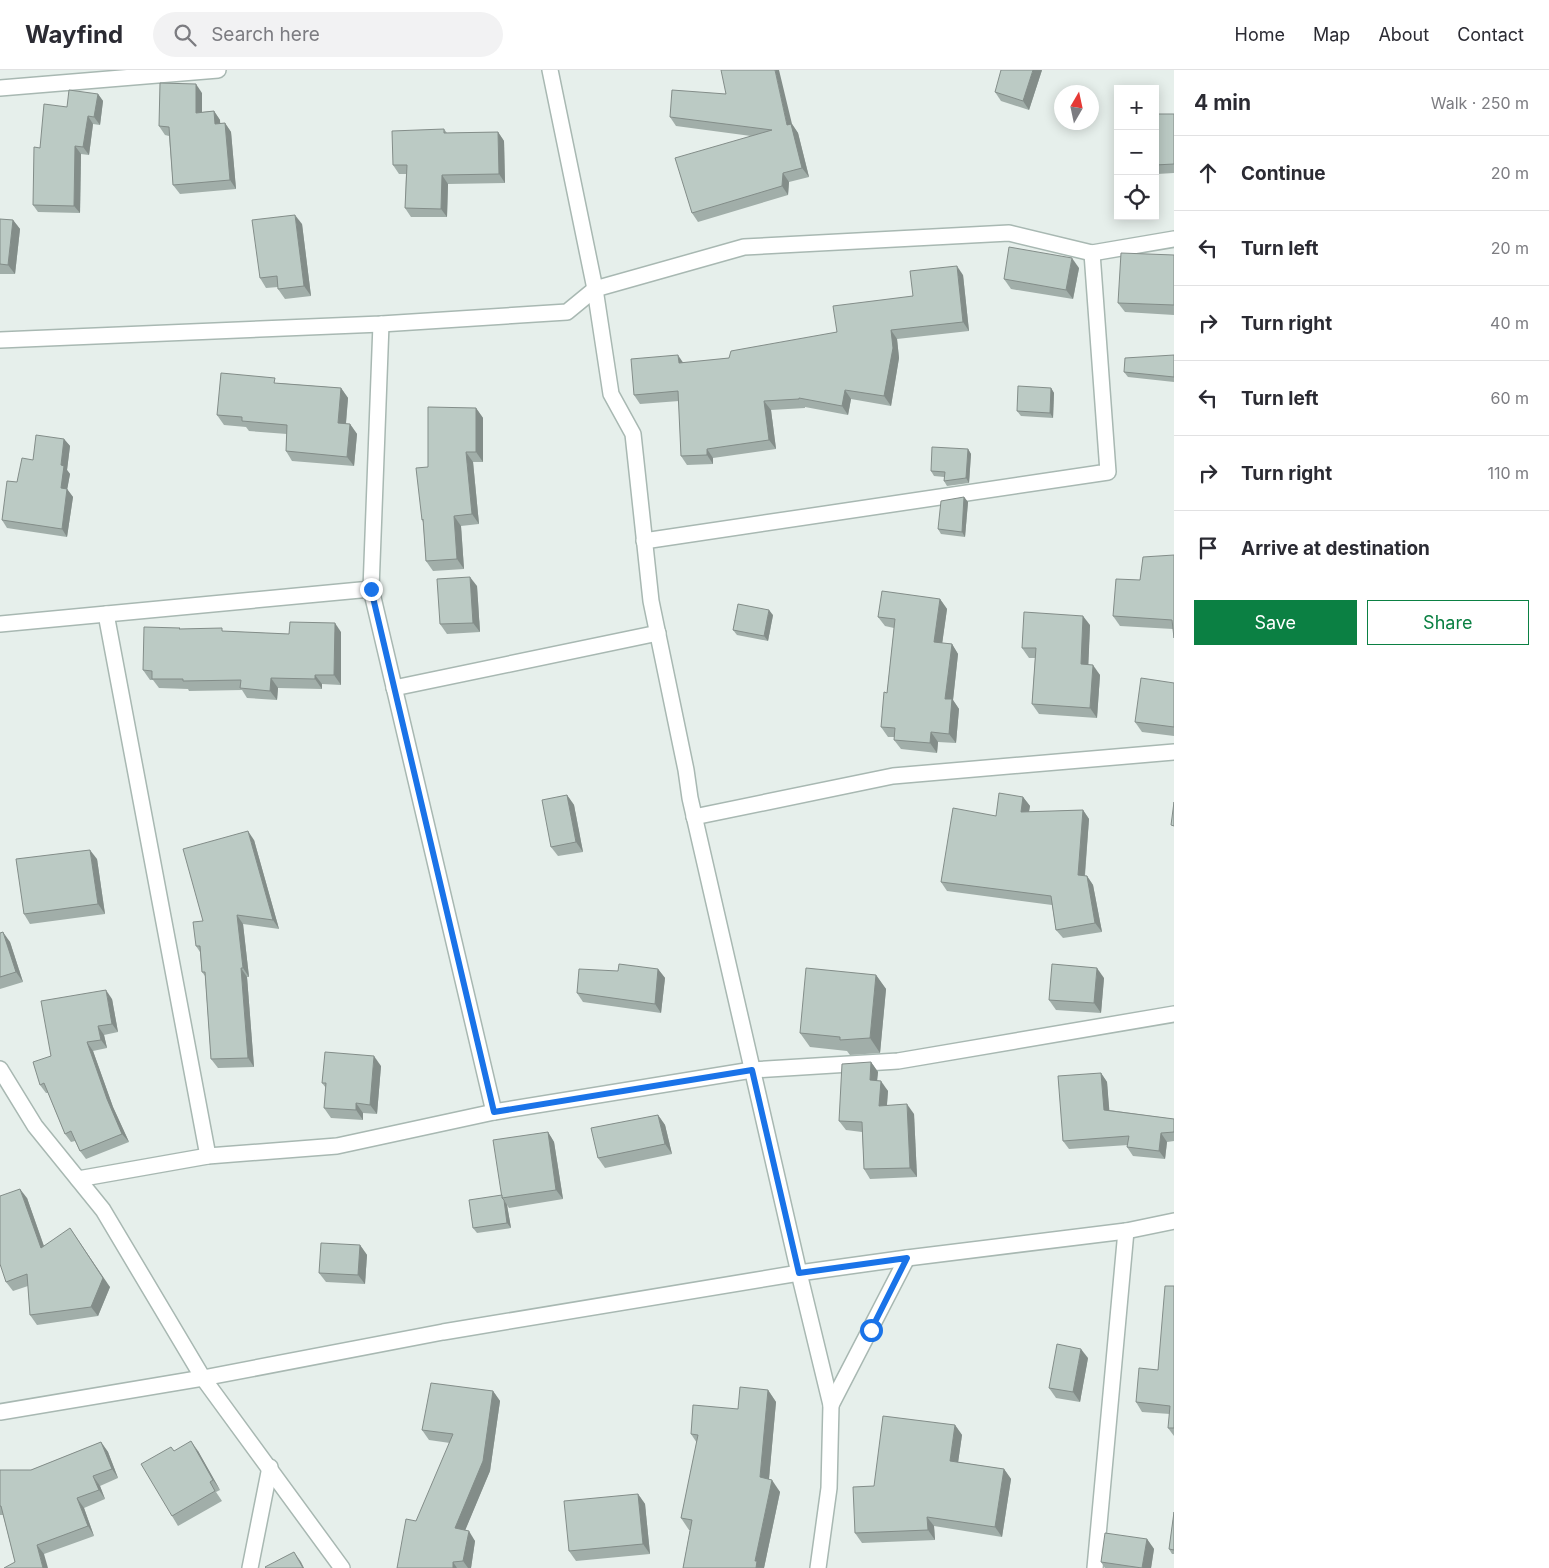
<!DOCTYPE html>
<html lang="en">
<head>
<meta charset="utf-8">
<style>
	body { margin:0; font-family:Inter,sans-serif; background:#f2f2f3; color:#2b2b33 }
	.controls { position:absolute; right:15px; top:15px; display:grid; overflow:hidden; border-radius:0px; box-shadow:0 2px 12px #0003 }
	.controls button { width:45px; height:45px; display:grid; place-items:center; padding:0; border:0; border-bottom:1px solid #e1e1e2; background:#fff; color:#2b2b33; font:25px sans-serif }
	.compass { position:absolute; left:1054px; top:15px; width:45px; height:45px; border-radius:50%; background:#fff; box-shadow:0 2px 12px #0003; rotate:9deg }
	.stop { position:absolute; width:15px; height:15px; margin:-11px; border:4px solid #1a73e8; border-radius:50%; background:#fff }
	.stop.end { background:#1a73e8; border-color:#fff; box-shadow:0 1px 5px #0008 }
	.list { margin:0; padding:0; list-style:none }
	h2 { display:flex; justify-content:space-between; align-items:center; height:65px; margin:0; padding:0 20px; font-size:21px }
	h2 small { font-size:16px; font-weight:400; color:#7c7c81 }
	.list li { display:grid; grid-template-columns:32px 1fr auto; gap:15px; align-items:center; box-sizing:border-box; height:75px; padding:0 20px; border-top:1px solid #e1e1e2 }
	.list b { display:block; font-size:19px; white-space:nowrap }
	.list em { font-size:16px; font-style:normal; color:#7c7c81 }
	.actions { display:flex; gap:10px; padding:15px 20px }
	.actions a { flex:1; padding:11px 0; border:1px solid #0b8043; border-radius:0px; text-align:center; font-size:18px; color:#0b8043 }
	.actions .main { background:#0b8043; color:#fff }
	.icon { flex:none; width:28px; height:28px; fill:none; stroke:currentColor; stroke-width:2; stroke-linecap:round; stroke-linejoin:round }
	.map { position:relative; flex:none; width:1174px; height:1498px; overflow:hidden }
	header { display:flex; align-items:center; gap:30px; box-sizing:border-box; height:70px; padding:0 25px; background:#fff; border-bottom:1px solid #e1e1e2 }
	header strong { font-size:24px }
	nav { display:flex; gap:28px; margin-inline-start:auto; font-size:18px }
	.search { width:350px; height:45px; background:#f2f2f3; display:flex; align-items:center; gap:12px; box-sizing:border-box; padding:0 18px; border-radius:28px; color:#7c7c81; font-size:19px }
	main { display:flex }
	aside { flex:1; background:#fff }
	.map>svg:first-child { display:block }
</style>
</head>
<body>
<header>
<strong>Wayfind</strong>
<div class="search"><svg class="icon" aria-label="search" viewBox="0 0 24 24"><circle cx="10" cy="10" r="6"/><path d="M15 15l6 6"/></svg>Search here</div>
<nav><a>Home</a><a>Map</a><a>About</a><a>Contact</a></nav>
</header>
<main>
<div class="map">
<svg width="1174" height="1498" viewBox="0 0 1174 1498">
	<rect width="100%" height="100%" fill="#e6efeb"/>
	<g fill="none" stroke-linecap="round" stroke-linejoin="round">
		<defs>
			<g id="minor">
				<path d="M550 0 595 219 611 324 633 364 651 531 686 700 690 728 799 1203 831 1335 829 1418 818 1498"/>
				<path d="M0 18 218 0"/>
				<path d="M381 254 371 519 494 1042"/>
				<path d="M0 270 381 254 567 242 595 219 744 177 1009 163 1092 183 1174 169"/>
				<path d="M644 471 1108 402 1092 183"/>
				<path d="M106 544 208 1086"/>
				<path d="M0 554 371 519"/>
				<path d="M394 618 658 563"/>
				<path d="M694 747 893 706 1174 682"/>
				<path d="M0 999 35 1056 103 1140 203 1308 342 1498"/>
				<path d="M78 1109 208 1086 337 1076 494 1042 752 1000 898 991 1174 944"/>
				<path d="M831 1335 907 1188"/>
				<path d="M0 1342 203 1308 443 1262 799 1203 907 1188 1126 1161 1174 1151"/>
				<path d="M250 1498 270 1397"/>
				<path d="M1095 1498 1126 1161"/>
			</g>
		</defs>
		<!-- minor casing -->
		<use href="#minor" stroke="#a8b8b2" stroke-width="18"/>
		<!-- minor -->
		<use href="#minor" stroke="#fff" stroke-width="15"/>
	</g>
	<!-- wall -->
	<g fill="#a1aea9">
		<path d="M1042 0 1029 40 1001 31 995 22Z"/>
		<path d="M202 23V42L214 41 220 50V54L225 53 231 62 236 119 180 124 173 115 169 66 165 65 159 56Z"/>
		<path d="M98 24 103 31 100 55 93 54 89 85 81 84 80 143 38 142 33 135 40 78 67 37Z"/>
		<path d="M1155 44H1174V103L1157 104 1155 101Z"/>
		<path d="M670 47 792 54 798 63 809 107 789 112 788 125 698 152 692 143 751 66 676 56Z"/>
		<path d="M444 59 447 63 498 62 504 71 505 113 448 114 447 147H411L405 138 406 104H399L393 95Z"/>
		<path d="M0 149 13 150 20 159 15 204H0Z"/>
		<path d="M302 154 311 226 285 229 278 219V217L266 218 260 208Z"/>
		<path d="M1174 185V245L1125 242 1118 233Z"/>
		<path d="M1079 198 1073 229 1011 219 1004 209Z"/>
		<path d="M963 205 969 261 897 269 899 288 891 336 851 329 848 345 805 337V338L771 340 776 379 713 388V394L687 395 681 386 679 331 640 334 634 325 684 293 729 288 837 262 913 226Z"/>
		<path d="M1174 285V312L1128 307 1124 302Z"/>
		<path d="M278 313 341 318 348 328 346 354H350L357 364 354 396 292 391 286 381 287 364 249 361 246 357 224 355 217 345Z"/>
		<path d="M1051 318 1054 323 1053 348 1021 346 1017 341Z"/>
		<path d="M476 338 483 348V392H473L479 454 461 456 464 499 433 501 426 491 423 452 422 450 428 397Z"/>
		<path d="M64 369 70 376 67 400 70 404 67 419 73 427 67 467 7 458 2 450 17 412 33 390Z"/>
		<path d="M968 379 971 384 969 413 947 416 944 411V407L934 406 931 401Z"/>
		<path d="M964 427 968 432 965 467 941 464 938 459Z"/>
		<path d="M1174 485 1173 559 1120 556 1113 546 1140 510Z"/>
		<path d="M477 516 480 562 447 564 440 554Z"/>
		<path d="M940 529 947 539 942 573 952 574 958 584 953 630 959 639 956 673 938 672 937 683 901 679 894 670V667H888L881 657 887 623 894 558 885 556 878 547Z"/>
		<path d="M773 545 768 571 737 565 733 560Z"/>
		<path d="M1090 555 1088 595 1100 605 1097 648 1039 644 1032 634 1035 588H1029L1022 578Z"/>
		<path d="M180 559 289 564 341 562V615L322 614V619L278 618 277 630 247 628 242 620 189 621 188 619 159 618 153 610H150L143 600Z"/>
		<path d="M1174 613V666L1142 662 1135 652Z"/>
		<path d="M567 725 574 735 583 782 558 786 551 777Z"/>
		<path d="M1023 727 1030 736 1029 742 1083 740 1089 749 1085 806H1087L1093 815 1102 862 1063 868 1056 860 1052 835 947 821 941 812 996 746Z"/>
		<path d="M254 770 279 859 243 854 249 907H247L254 997 218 998 211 989 205 906 202 902 200 882 196 876 203 851Z"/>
		<path d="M97 789 105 844 30 854 24 844Z"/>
		<path d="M0 863 10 872 23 912 0 919Z"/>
		<path d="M658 899 665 908 661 943 583 932 577 923 618 901Z"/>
		<path d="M876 905 886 919 880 983 850 985 847 981 810 977 800 963Z"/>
		<path d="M1104 908 1101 943 1056 940 1049 930Z"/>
		<path d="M112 929 118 962 104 965 107 978 93 981 113 1037 129 1072 86 1089 80 1081 75 1071 71 1072 65 1064 48 1023H46L40 1015 51 986Z"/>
		<path d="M871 992 878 1002 877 1011 888 1021 887 1035 914 1044 917 1107 870 1109 864 1099 862 1062 846 1060 839 1051Z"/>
		<path d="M381 996 377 1044 363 1043V1050L331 1048 324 1038 326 1018 322 1013Z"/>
		<path d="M1101 1003 1107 1012 1109 1040 1174 1049V1071L1167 1072 1165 1089 1133 1086 1127 1077 1128 1075 1069 1079 1063 1071Z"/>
		<path d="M658 1045 665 1055 672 1084 605 1098 598 1088Z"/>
		<path d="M548 1062 554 1072 563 1129 509 1138 507 1135 511 1158 477 1163 473 1158 502 1125Z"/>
		<path d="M27 1128 44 1176 110 1217 98 1246 37 1255 30 1245 28 1216 13 1221 6 1212Z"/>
		<path d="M360 1175 367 1185 365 1214 326 1212 319 1203Z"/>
		<path d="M1174 1216V1358L1170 1344 1142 1342 1136 1332 1158 1300Z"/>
		<path d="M1088 1288 1080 1332 1056 1328 1049 1318Z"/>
		<path d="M768 1320 776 1332 769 1409 780 1422 764 1498H683L690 1460H689L681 1448 697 1373 691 1364 738 1339Z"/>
		<path d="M493 1321 500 1331 490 1401 465 1460 475 1471 471 1498H397L450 1373 429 1370 422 1360Z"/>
		<path d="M955 1355 962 1365 958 1392 1004 1399 1011 1409 1002 1467 934 1456 935 1470 862 1473 855 1463 874 1416Z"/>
		<path d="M1168 1358H1174V1366Z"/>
		<path d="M101 1372 108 1382 118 1408 100 1416 105 1429 84 1438 94 1466 44 1484 15 1492 3 1445H0V1400H31Z"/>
		<path d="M174 1381H198L220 1420 216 1422 222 1431 178 1456 172 1446Z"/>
		<path d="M638 1424 645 1434 650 1484 576 1491 569 1481Z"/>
		<path d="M1174 1442V1484H1172L1169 1479Z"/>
		<path d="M1147 1469 1154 1479 1151 1498H1105L1101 1492Z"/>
	</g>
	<!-- shaded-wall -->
	<g fill="#838d89">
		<path d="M775 0H779L792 54 798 63 809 107 802 98 787 55Z"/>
		<path d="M1033 0H1042L1029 40 1023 31Z"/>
		<path d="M196 14 202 23V52L196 43Z"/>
		<path d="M98 24 103 31 100 55 94 47Z"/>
		<path d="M214 41 220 50 221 63 215 54Z"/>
		<path d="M88 46 93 54 89 85 83 77Z"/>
		<path d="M225 53 231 62 236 119 230 110Z"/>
		<path d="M498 62 504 71 505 113 499 104Z"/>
		<path d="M75 76 81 84 80 143 74 136Z"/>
		<path d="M783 103 789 112 788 125 782 116Z"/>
		<path d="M442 105 448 114 447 147 441 139Z"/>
		<path d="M295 145 302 154 311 226 304 216Z"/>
		<path d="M13 150 20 159 15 204 8 195Z"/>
		<path d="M1072 188 1079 198 1073 229 1066 220Z"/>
		<path d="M957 196 963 205 969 261 963 252Z"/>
		<path d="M891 260 897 269 899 288 891 336 884 326Z"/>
		<path d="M678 285 684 294 679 293Z"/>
		<path d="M341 318 348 328 345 363 338 353Z"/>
		<path d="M1051 318 1054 323 1053 348 1050 343Z"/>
		<path d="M845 320 851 329 848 345 842 336Z"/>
		<path d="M764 331 771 340 776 379 769 370Z"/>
		<path d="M476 338 483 348V392L476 382Z"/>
		<path d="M350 354 357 364 354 396 347 387Z"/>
		<path d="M64 369 70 376 67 400 70 404 66 426 61 418V395Z"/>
		<path d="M707 379 713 388V394L707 385Z"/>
		<path d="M968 379 971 384 969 413 966 408Z"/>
		<path d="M466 382 473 392 479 454 472 444Z"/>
		<path d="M67 419 73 427 67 467 62 459Z"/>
		<path d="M964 427 968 432 965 467 962 462Z"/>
		<path d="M454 446 461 456 464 499 457 489Z"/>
		<path d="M470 507 477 516 480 562 473 553Z"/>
		<path d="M940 529 947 539 941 582 934 572Z"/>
		<path d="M769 540 773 545 768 571 764 566Z"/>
		<path d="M1083 546 1090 555 1088 604 1081 594Z"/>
		<path d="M335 553 341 562V615L334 605Z"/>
		<path d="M952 574 958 584 953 630 959 639 956 673 949 664 945 629Z"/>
		<path d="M1093 595 1100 605 1097 648 1090 638Z"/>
		<path d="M315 605 322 614V619L315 609Z"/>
		<path d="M271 608 278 618 277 630 270 621Z"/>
		<path d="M931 662 938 672 937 683 930 673Z"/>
		<path d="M567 725 574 735 583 782 576 772Z"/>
		<path d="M1023 727 1030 736 1027 751 1021 742Z"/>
		<path d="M1083 740 1089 749 1084 814 1078 805Z"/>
		<path d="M248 761 254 770 279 859 273 850Z"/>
		<path d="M90 780 97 789 105 844 98 834Z"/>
		<path d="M1087 806 1093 815 1102 862 1095 853Z"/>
		<path d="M237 845 243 854 249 907 243 898Z"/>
		<path d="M3 862 10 872 23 912 16 902Z"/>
		<path d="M241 898 247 907 254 997 248 988Z"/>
		<path d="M1097 898 1104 908 1101 943 1094 933Z"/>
		<path d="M658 899 665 908 661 943 655 934Z"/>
		<path d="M876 905 886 919 880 983 870 968Z"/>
		<path d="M106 920 112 929 118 962 112 954Z"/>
		<path d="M98 956 104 965 107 978 101 970Z"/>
		<path d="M87 972 93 981 113 1037 129 1072 122 1064 107 1029Z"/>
		<path d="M374 986 381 996 377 1044 370 1035Z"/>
		<path d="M871 992 878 1002 876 1020 870 1010Z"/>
		<path d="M1101 1003 1107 1012 1110 1048 1104 1040Z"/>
		<path d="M881 1011 888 1021 886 1045 879 1036Z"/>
		<path d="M356 1033 363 1043V1050L356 1040Z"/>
		<path d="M907 1034 914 1044 917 1107 910 1098Z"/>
		<path d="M658 1045 665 1055 672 1084 665 1074Z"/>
		<path d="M548 1062 554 1072 563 1129 556 1120Z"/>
		<path d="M1161 1063 1167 1072 1165 1089 1159 1081Z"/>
		<path d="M20 1119 27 1128 48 1188 41 1178Z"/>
		<path d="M504 1130 507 1135 511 1158 507 1153Z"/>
		<path d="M70 1158 110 1217 98 1246 91 1237Z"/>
		<path d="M360 1175 367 1185 365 1214 358 1205Z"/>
		<path d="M1081 1279 1088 1288 1080 1332 1073 1322Z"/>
		<path d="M768 1320 776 1332 768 1419 760 1407Z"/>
		<path d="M493 1321 500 1331 490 1401 462 1468 455 1458Z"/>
		<path d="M955 1355 962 1365 957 1400 950 1391Z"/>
		<path d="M191 1371 198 1381 220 1420 213 1410Z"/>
		<path d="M101 1372 108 1382 118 1408 112 1399Z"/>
		<path d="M1004 1399 1011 1409 1002 1467 995 1457Z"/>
		<path d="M93 1406 100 1416 105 1429 99 1420Z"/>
		<path d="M772 1410 780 1422 764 1498H756L755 1491Z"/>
		<path d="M638 1424 645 1434 650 1484 643 1474Z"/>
		<path d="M77 1428 84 1438 94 1466 88 1456Z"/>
		<path d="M927 1447 934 1456 935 1470 928 1460Z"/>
		<path d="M469 1461 475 1471 471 1498H468L463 1491Z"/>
		<path d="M1147 1469 1154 1479 1151 1498H1142Z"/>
		<path d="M37 1475 44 1484 48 1498H43Z"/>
		<path d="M294 1482 301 1492 304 1498H303Z"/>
		<path d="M453 1492 457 1498H453Z"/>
	</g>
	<!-- building -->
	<g fill="#bbcac4" stroke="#838d89">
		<path d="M721 0H775L787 55 791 54 802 98 783 103 782 116 692 143 675 88 772 60 670 47 672 20 726 24Z"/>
		<path d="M1001 0H1033L1023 31 995 22Z"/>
		<path d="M160 13 196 14V43L214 41 215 54 225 53 230 110 173 115 169 57 159 56Z"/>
		<path d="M69 20 98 24 94 47 88 46 83 77 75 76 74 136 33 135 34 77 40 78 44 34 67 37Z"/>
		<path d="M1155 44H1174V94L1155 95Z"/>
		<path d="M444 59V63L498 62 499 104 442 105 441 139 405 138 407 95H393L392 61Z"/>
		<path d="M295 145 304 216 278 219 277 206 260 208 252 150Z"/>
		<path d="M0 149 13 150 8 195 0 194Z"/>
		<path d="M1009 177 1072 188 1066 220 1004 209Z"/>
		<path d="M1121 183 1174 185V235L1118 233Z"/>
		<path d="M957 196 963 252 891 260 893 278 884 326 845 320 842 336 799 328V329L764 331 769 370 707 379V385L681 386 678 321 634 325 631 289 678 285 679 293 729 288 731 281 837 262 833 236 913 226 910 201Z"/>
		<path d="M1174 285V307L1124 302 1125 288Z"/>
		<path d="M221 303 275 308 274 313 341 318 338 353 350 354 347 387 286 381 287 355 242 351V347L217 345Z"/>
		<path d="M1018 316 1051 318 1050 343 1017 341Z"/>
		<path d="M428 337 476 338V382H466L472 444 454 446 457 489 426 491 423 449 422 450 416 398 428 397Z"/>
		<path d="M36 365 64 369 61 395 64 396 61 418 67 419 62 459 2 450 7 411 17 412 22 388 33 390Z"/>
		<path d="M932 377 968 379 966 408 944 411 945 402 931 401Z"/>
		<path d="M964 427 962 462 938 459 941 431Z"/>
		<path d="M1174 485V568L1172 550 1113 546 1116 509 1140 510 1143 487Z"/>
		<path d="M470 507 473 553 440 554 437 509Z"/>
		<path d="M882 521 940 529 934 572 952 574 945 629H952L949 664 931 662 930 673 894 670 895 658 881 657 884 622 887 623 895 549 878 547Z"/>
		<path d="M738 534 769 540 764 566 733 560Z"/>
		<path d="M1024 542 1083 546 1081 594 1093 595 1090 638 1032 634 1036 578H1022Z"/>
		<path d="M290 552 335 553 334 605H315V609L271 608 270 621 240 618 241 610 183 611V609H152V601L143 600 144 557 180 558 179 559 222 558V561L289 564Z"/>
		<path d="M1141 608 1174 613V657L1135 652Z"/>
		<path d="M999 723 1023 727 1021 742 1083 740 1078 805 1087 806 1095 853 1056 860 1051 826 941 812 953 738 996 746Z"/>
		<path d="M567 725 576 772 551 777 542 730Z"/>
		<path d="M1174 732V756L1171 755Z"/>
		<path d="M248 761 273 850 237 845 243 898H241L248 988 211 989 205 902H202L200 876H196L193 852 203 851 183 779Z"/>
		<path d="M90 780 98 834 24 844 16 789Z"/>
		<path d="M3 862 16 902 0 907V863Z"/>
		<path d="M619 894 658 899 655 934 577 923 579 899 618 901Z"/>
		<path d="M1052 894 1097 898 1094 933 1049 930Z"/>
		<path d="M806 898 876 905 870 968 840 970V967L800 963Z"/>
		<path d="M106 920 112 954 98 956 101 970 87 972 107 1029 122 1064 80 1081 71 1061 65 1064 44 1013 40 1015 33 992 51 986 41 931Z"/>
		<path d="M325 982 374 986 370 1035 356 1033V1040L324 1038 326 1013H322Z"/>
		<path d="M871 992 870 1010 881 1011 879 1036 907 1034 910 1098 864 1099 862 1052 839 1051 842 994Z"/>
		<path d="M1101 1003 1104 1040 1174 1049V1062L1161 1063 1159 1081 1127 1077 1129 1066 1063 1071 1058 1006Z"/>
		<path d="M658 1045 665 1074 598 1088 591 1058Z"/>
		<path d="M548 1062 556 1120 502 1128 493 1070Z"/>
		<path d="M20 1119 41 1178 70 1158 103 1208 91 1237 30 1245 27 1204 6 1212 0 1194V1126Z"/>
		<path d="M502 1125V1128L504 1130 507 1153 473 1158 469 1130Z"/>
		<path d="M321 1173 360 1175 358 1205 319 1203Z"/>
		<path d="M1165 1216H1174V1358H1168L1170 1336 1136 1332 1139 1298 1158 1300Z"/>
		<path d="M1057 1274 1081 1279 1073 1322 1049 1318Z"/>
		<path d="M431 1313 493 1321 483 1391 455 1458 469 1461 463 1491 453 1492V1498H397L406 1449 416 1451 453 1364 422 1360Z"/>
		<path d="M740 1317 768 1320 760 1407 772 1410 755 1491H757L756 1498H683L692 1450 681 1448 698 1365 691 1364 693 1335 738 1339Z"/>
		<path d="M883 1346 955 1355 950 1391 1004 1399 995 1457 927 1447 928 1460 855 1463 853 1417 874 1416Z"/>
		<path d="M191 1371 213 1410 210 1412 215 1421 172 1446 141 1394 171 1377 174 1381Z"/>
		<path d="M101 1372 112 1399 93 1406 99 1420 77 1428 88 1456 37 1475 43 1498H4L15 1492 1 1436H0V1400H31Z"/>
		<path d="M638 1424 643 1474 569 1481 564 1431Z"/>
		<path d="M1174 1442V1480L1169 1479Z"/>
		<path d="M1105 1463 1147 1469 1142 1498 1101 1492Z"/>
		<path d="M294 1482 303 1498H266L265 1497Z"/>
	</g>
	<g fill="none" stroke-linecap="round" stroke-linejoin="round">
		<!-- route -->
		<path stroke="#1a73e8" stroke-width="6" d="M371 519 494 1042 752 1000 799 1203 907 1188 871 1260"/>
	</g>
</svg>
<div class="controls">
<button>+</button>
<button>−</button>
<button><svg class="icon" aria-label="locate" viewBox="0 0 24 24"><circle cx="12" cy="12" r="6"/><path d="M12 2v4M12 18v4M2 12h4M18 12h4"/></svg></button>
</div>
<svg class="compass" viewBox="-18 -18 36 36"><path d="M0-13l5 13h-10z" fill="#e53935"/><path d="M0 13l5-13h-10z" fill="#7c7c81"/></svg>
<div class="stop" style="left:871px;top:1260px"></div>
<div class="stop end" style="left:371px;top:519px"></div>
</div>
<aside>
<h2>4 min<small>Walk · 250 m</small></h2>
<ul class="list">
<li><svg class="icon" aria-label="ahead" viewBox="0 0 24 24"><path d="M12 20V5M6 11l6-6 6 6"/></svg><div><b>Continue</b></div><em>20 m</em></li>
<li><svg class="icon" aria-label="left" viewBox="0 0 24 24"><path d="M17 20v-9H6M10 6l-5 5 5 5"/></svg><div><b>Turn left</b></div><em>20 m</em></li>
<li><svg class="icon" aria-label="right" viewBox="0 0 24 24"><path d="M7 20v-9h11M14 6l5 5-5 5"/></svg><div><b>Turn right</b></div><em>40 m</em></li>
<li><svg class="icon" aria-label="left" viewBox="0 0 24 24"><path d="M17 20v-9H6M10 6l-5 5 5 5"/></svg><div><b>Turn left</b></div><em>60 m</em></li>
<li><svg class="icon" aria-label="right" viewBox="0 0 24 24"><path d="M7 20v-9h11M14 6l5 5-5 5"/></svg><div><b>Turn right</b></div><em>110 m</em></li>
<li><svg class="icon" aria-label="arrive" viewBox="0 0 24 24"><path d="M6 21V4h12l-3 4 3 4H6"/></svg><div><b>Arrive at destination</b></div></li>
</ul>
<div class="actions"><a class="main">Save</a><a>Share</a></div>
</aside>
</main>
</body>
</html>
